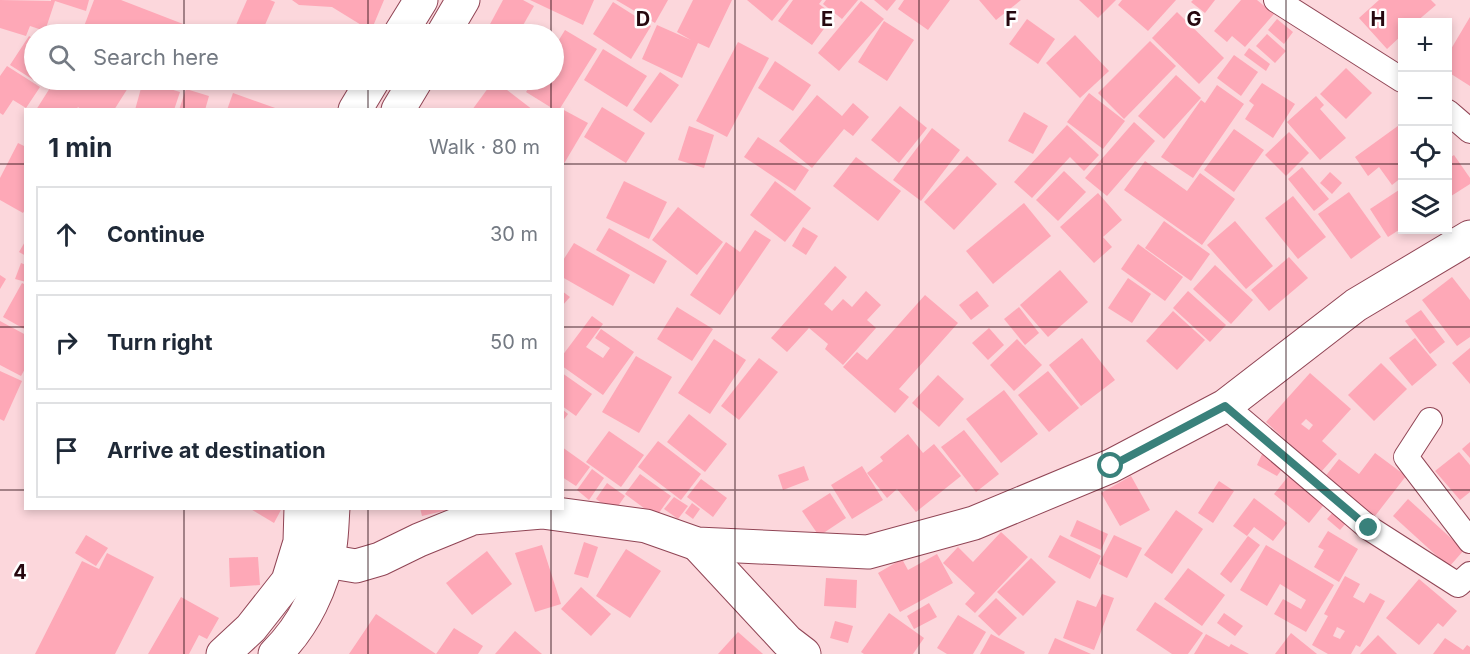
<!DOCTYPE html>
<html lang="en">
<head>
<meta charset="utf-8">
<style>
	body { margin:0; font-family:Inter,sans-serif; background:#f2f2f3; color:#1f2937 }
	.controls { position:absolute; right:18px; top:18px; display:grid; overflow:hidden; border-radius:0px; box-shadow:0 3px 9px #0003 }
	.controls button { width:54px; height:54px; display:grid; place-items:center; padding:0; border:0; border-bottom:2px solid #e0e1e3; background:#fff; color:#1f2937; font:30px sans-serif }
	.stop { position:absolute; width:18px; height:18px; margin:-14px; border:4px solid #39817b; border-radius:50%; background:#fff }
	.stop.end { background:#39817b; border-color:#fff; box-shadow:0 2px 6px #0008 }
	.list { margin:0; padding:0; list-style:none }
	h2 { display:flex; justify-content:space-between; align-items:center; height:78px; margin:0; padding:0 24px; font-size:26px }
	h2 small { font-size:20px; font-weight:400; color:#747a83 }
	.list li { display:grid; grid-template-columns:39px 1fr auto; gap:18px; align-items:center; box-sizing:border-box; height:96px; margin:0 12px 12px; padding:0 12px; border:2px solid #e0e1e3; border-radius:0px }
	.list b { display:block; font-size:22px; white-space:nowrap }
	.list em { font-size:20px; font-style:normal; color:#747a83 }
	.icon { flex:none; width:33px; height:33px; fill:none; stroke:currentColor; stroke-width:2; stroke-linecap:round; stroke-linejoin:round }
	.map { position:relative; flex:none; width:1470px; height:654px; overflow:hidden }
	.search { position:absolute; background:#fff; box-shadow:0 3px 9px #0003; left:24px; top:24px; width:540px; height:66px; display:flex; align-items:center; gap:15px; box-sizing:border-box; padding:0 21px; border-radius:33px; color:#747a83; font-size:22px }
	.panel { position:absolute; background:#fff; box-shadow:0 3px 9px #0003; left:24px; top:108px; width:540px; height:402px; border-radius:0px }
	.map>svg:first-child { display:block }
</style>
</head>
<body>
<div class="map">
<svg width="1470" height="654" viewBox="0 0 1470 654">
	<rect width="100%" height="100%" fill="#fcd7dc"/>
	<!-- building -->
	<g fill="#fea8b7" fill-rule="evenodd">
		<path d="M0 0 51 1V0H89L86 11 55 1 45 31 30 26 26 36 0 28Z"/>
		<path d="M94 0H121L209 34H97L83 29Z"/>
		<path d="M247 0H270L275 2 261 34H232Z"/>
		<path d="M292 0H384L371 31 332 7 299 5Z"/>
		<path d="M503 0H523L534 6 518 34H504L489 26Z"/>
		<path d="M530 0H594L583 25Z"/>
		<path d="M616 0H668L655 23Z"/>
		<path d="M693 0H732L709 48 698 43 682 78 642 59 657 25 691 40 677 32Z"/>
		<path d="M747 0H789L772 21Z"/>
		<path d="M793 0H822L819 4 834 15 812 45 778 21Z"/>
		<path d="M826 0H858L842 19 823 4Z"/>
		<path d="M874 0H896L887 11Z"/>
		<path d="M904 0H950L928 30 898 9Z"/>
		<path d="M979 0H1021L996 20Z"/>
		<path d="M1079 0H1116L1098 18Z"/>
		<path d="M1122 0H1176L1148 31 1118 5Z"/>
		<path d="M1193 0H1215L1205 13 1191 2Z"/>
		<path d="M1241 0H1257L1274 14 1245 47 1232 36 1227 42 1214 31Z"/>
		<path d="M1379 0H1431L1436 5 1416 22H1402V35L1387 49 1359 18Z"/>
		<path d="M861 1 884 19 839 71 818 53Z"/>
		<path d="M613 2 651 26 631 59 593 34Z"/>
		<path d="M1177 12 1224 58 1199 84 1152 38Z"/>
		<path d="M1470 17V86L1448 72V54Z"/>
		<path d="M1027 19 1055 39 1038 64 1009 44Z"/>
		<path d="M1277 19 1293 32 1284 44 1268 30Z"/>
		<path d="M884 21 914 40 887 81 858 62Z"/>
		<path d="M565 30 597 49 559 110H555L526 92 534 80H554V48Z"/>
		<path d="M1267 34 1286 51 1275 63 1256 46Z"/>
		<path d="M1075 35 1109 71 1080 98 1046 63Z"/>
		<path d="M29 36 34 39V80H51L46 88 10 65Z"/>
		<path d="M1150 41 1176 66 1124 119 1098 93Z"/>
		<path d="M738 42 769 58 727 137 696 121Z"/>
		<path d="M1249 48 1270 64 1266 71 1244 55Z"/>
		<path d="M603 49 647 76 627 107 584 80Z"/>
		<path d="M1234 55 1258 72 1241 96 1217 78Z"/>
		<path d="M775 61 811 85 793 111 758 88Z"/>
		<path d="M7 66 40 87 26 108 13 100 3 115 0 113V76Z"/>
		<path d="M1346 68 1372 93 1346 119 1320 94Z"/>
		<path d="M660 72 679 85 651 123 633 110Z"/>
		<path d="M1176 75 1201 98 1164 139 1138 116Z"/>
		<path d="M55 80H133L114 110H82L78 107 76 110H36Z"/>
		<path d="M494 80 533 110H472Z"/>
		<path d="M504 80H523L516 88Z"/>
		<path d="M143 81 180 92 174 110H135Z"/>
		<path d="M1262 83 1295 104 1273 138 1245 119 1254 105 1249 101Z"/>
		<path d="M1217 85 1244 104 1193 178 1161 157 1201 100 1205 103Z"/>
		<path d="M186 89 209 96 205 110H179Z"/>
		<path d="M233 93 278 109V110H227Z"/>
		<path d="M1089 93 1125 121 1103 149 1067 122Z"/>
		<path d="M817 95 842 116 853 103 869 117 853 136 844 129 812 168 779 141Z"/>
		<path d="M1316 96 1324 105 1320 109 1346 138 1320 160 1287 122Z"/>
		<path d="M900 106 927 128 899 163 871 140Z"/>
		<path d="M602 107 645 133 626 163 584 137Z"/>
		<path d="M562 109 588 123 562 167Z"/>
		<path d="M1024 112 1048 126 1033 154 1008 141Z"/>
		<path d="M1134 122 1155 141 1107 196 1085 178Z"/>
		<path d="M1402 123V177L1392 185 1379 167 1368 176 1355 157Z"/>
		<path d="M1067 125 1099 155 1084 171 1070 157 1032 198 1014 182Z"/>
		<path d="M689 126 714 135 704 168 678 160Z"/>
		<path d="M932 128 960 150 921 201 893 180Z"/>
		<path d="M1234 129 1264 150 1234 192 1204 170Z"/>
		<path d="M1289 132 1309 153 1286 176 1265 155Z"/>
		<path d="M758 137 809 170 795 191 744 157Z"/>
		<path d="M18 143 26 147V208L23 213 0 200V178Z"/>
		<path d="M1454 155 1470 178V184L1448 198V159Z"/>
		<path d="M967 156 997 184 954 230 924 202Z"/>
		<path d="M856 157 901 191 878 221 833 186Z"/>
		<path d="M1145 161 1187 191 1200 173 1235 199 1202 245 1124 190Z"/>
		<path d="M1302 167 1329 199 1314 211 1288 179Z"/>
		<path d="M1064 171 1086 192 1058 221 1036 200Z"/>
		<path d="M1330 172 1342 183 1332 194 1320 183Z"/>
		<path d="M624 181 667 202 649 239 606 218Z"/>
		<path d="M775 181 811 208 785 242 750 215Z"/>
		<path d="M1402 188V228L1388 237 1370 209Z"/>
		<path d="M1349 192 1381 237 1351 259 1318 214Z"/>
		<path d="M1098 193 1122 220 1103 237 1112 247 1094 263 1060 227Z"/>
		<path d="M1293 196 1326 237 1298 259 1265 218Z"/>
		<path d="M1024 203 1051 236 993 284 966 251Z"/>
		<path d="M678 207 723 242 697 275 652 240Z"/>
		<path d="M1164 221 1210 254 1191 281 1145 248Z"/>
		<path d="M1235 221 1273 266 1246 289 1207 245Z"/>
		<path d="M803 227 818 236 806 255 792 246Z"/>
		<path d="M609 228 667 261 654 284 596 250Z"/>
		<path d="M755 230 771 240 720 315 690 295 726 242 740 252Z"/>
		<path d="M26 240V256L19 252Z"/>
		<path d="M574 243 630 275 613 306 562 277V262Z"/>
		<path d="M1138 244 1183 277 1165 301 1121 269Z"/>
		<path d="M1289 257 1308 278 1269 311 1251 290Z"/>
		<path d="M21 263 26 265V282L15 279Z"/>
		<path d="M1215 265 1253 300 1231 324 1193 289Z"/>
		<path d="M835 266 847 277 824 304 832 311 843 299 852 307 866 291 881 305 867 320 876 328 843 365 825 349 828 344 809 328 787 352 771 338Z"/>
		<path d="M1060 270 1088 302 1048 337 1020 305Z"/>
		<path d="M0 275 6 279 0 289Z"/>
		<path d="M1452 277 1470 300V337L1457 346 1422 300Z"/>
		<path d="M1128 278 1151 294 1132 323 1108 308Z"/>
		<path d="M22 283 26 285V330L3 317Z"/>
		<path d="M562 291 570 297 562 306Z"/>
		<path d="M977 291 989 306 971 320 959 305Z"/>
		<path d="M1188 291 1226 325 1210 342 1173 308Z"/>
		<path d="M925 295 958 323 899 389 909 397 895 413 843 367 857 352 867 360Z"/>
		<path d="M677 307 713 329 692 361 657 339Z"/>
		<path d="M1019 307 1039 333 1025 345 1004 319Z"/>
		<path d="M1421 310 1445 342 1430 354 1405 321Z"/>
		<path d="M1173 311 1205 340 1177 370 1146 341Z"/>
		<path d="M592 316 603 324 586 347 603 358 610 348 595 338 601 329 634 352 603 395 562 366V356Z"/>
		<path d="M0 321 26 335V367L21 376 0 365Z"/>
		<path d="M989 328 1004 345 988 360 972 343Z"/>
		<path d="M1082 338 1115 380 1081 406 1049 365Z"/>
		<path d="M1415 338 1437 365 1412 386 1389 358Z"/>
		<path d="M714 339 746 360 710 414 678 393Z"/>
		<path d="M1017 339 1042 365 1014 391 990 365Z"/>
		<path d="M1470 348V384L1452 363Z"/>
		<path d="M636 356 672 377 639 433 602 412Z"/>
		<path d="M759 358 778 372 739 420 721 406Z"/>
		<path d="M1381 363 1407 389 1374 421 1348 395Z"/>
		<path d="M0 371 22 381 4 421 0 419Z"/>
		<path d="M1048 371 1079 408 1049 432 1018 395Z"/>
		<path d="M562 373 592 394 576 416 562 406Z"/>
		<path d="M1310 373 1351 409 1322 441 1337 454 1321 472 1266 422ZM1306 419 1313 425 1309 430 1301 424Z"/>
		<path d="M938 375 964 399 939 427 912 403Z"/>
		<path d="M1004 390 1038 434 1001 463 966 419Z"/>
		<path d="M562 409 568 414 562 422Z"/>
		<path d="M689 414 727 444 705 472 667 442Z"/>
		<path d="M964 430 999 474 976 492 941 447Z"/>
		<path d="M609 431 644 455 621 487 586 462Z"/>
		<path d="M908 434 923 453 934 444 961 476 916 512 897 489 887 498 867 473 883 461 880 457Z"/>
		<path d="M658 441 701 474 681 500 638 467Z"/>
		<path d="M1470 442V458L1462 449Z"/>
		<path d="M562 447 590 467 576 486 562 477Z"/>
		<path d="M1263 452 1285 465 1277 476 1257 465Z"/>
		<path d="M1459 452 1470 465V492L1460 500 1435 471Z"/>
		<path d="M1375 453 1406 476 1375 516 1324 478 1339 459 1359 474Z"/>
		<path d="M804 466 809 480 783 490 778 475Z"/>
		<path d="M862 466 883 500 852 519 831 485Z"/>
		<path d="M592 469 604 478 589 500 577 490Z"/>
		<path d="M1291 473 1327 501 1309 523 1274 494Z"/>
		<path d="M640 474 671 496 656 517 625 494Z"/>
		<path d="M1131 476 1150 510 1120 526 1101 493Z"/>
		<path d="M701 479 727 498 713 517 687 497Z"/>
		<path d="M1219 481 1234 491 1213 523 1198 513Z"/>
		<path d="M607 483 625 496 614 512 596 499Z"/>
		<path d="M830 493 846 518 819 536 802 511Z"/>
		<path d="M674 497 688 506 678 519 664 509Z"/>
		<path d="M1254 498 1287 523 1273 541 1254 527 1247 536 1233 526Z"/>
		<path d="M1408 499 1464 550 1449 567 1393 516Z"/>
		<path d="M692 503 700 509 693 519 685 513Z"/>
		<path d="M249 508H282L274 523Z"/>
		<path d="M420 508H452V509L422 516Z"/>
		<path d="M1176 510 1203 529 1172 574 1144 555Z"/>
		<path d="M1334 511 1347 522 1340 530 1327 519Z"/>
		<path d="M1077 520 1108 534 1101 550 1070 536Z"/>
		<path d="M1328 531 1358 549 1339 582 1314 567 1324 550 1318 547Z"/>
		<path d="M1001 532 1028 557 975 613 965 604 975 593 943 563 958 547 973 562Z"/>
		<path d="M86 535 108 548 96 566 75 553Z"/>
		<path d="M1060 535 1101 556 1090 579 1048 557Z"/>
		<path d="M1114 535 1142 548 1127 578 1099 564Z"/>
		<path d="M1248 536 1260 545 1231 583 1220 574Z"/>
		<path d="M584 542 598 547 588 578 574 574Z"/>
		<path d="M542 545 561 604 535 612 515 553Z"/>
		<path d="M1266 545 1334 585 1306 632 1274 614 1283 599 1301 609 1306 600 1280 584 1267 606 1240 590Z"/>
		<path d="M626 549 661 571 630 618 596 596Z"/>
		<path d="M487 551 512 584 472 615 446 583Z"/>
		<path d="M107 553 154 577 115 654H35L82 561 99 569Z"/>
		<path d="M937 554 953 583 900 612 878 573 902 559 908 570Z"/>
		<path d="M258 557 260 585 230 587 229 558Z"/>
		<path d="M1031 558 1056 582 1023 616 997 592Z"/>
		<path d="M1188 568 1225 595 1202 626 1164 599Z"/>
		<path d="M1345 576 1360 584 1353 597 1364 603 1370 593 1385 601 1360 647 1356 645 1351 654H1328L1312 645 1328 616 1324 614ZM1337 627 1345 631 1340 639 1333 636Z"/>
		<path d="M826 578 857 580 856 608 824 606Z"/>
		<path d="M1419 579 1457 611 1443 627 1438 623 1419 645 1386 618Z"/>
		<path d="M581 587 611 614 591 636 561 609Z"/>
		<path d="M1102 594 1114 598 1094 650 1063 638 1077 600 1096 607Z"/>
		<path d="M181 597 219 618 207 639 199 635 189 654H148Z"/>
		<path d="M996 598 1017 618 999 636 978 616Z"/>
		<path d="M1155 602 1203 633 1188 654H1172L1136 630Z"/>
		<path d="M929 603 937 617 914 629 907 616Z"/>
		<path d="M889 613 924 638 913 654H864L861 652Z"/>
		<path d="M1224 613 1243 626 1235 636 1217 623Z"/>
		<path d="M376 614 436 654 454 628 483 646 478 654H349Z"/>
		<path d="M958 615 986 632 973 654H947L937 648Z"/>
		<path d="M835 621 853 626 848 643 830 638Z"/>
		<path d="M515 631 542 654H495Z"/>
		<path d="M738 632 763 654H718Z"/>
		<path d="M1291 633 1317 654H1275Z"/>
		<path d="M991 634 1025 652 1024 654H980Z"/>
		<path d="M1206 634 1229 647 1231 644 1249 654H1194Z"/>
		<path d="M1378 635 1397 654H1360Z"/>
		<path d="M1055 638 1091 654H1048Z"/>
		<path d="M1445 638 1463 650 1467 645 1470 647V654H1433Z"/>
	</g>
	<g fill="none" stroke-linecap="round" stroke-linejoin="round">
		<defs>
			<g id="street">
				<path d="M1276 0 1402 80"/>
				<path d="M1448 112 1470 131"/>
				<path d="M1225 406 1369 528 1458 585 1470 574"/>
				<path d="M1430 420 1406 457 1470 541"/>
			</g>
			<g id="secondary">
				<path d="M400 34 421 0"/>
				<path d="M443 34 463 0"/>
				<path d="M355 110 373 80"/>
				<path d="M398 110 416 80"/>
				<path d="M697 544 787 641 804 654"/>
				<path d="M298 550 326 561 356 566 380 559 419 540 473 518 542 512 646 526 697 544 868 552 974 523 1111 466 1225 406 1356 305 1470 237"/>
				<path d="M223 654 251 628 288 581 300 542 301 508"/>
				<path d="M275 654C304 626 323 586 330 546 332 534 332 521 333 508"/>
			</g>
		</defs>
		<!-- street casing -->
		<use href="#street" stroke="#904555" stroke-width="26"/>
		<!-- secondary casing -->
		<use href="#secondary" stroke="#904555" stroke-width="35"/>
		<!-- street -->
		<use href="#street" stroke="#fff" stroke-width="24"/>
		<!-- secondary -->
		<use href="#secondary" stroke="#fff" stroke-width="33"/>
	</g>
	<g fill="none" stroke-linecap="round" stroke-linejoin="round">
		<!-- route -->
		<path stroke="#39817b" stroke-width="8" d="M1111 466 1225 406 1369 528"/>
	</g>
	<!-- grid -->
	<path fill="none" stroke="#26080f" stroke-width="1.5" stroke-opacity="0.55" d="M184 0V34M368 0V34M551 0V34M735 0V654M919 0V654M1102 0V654M1286 0V654M184 80V110M368 80V110M551 80V110M0 164H26M562 164H1402M1448 164H1470M0 327H26M562 327H1470M0 490H26M562 490H1470M184 508V654M368 508V654M551 508V654"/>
	<g font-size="20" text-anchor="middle" font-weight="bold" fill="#26080f" stroke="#fff" stroke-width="5" stroke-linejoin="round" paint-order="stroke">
		<text x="643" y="26">D</text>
		<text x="827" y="26">E</text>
		<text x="1011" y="26">F</text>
		<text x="1194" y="26">G</text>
		<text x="1378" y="26">H</text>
		<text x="20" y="579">4</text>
	</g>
</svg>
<div class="controls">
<button>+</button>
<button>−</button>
<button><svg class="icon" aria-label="locate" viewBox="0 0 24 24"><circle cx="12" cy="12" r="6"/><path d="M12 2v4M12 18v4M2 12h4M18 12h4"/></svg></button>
<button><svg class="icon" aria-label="layers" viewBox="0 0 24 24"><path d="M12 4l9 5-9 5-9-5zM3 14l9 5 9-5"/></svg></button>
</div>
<div class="stop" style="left:1111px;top:466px"></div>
<div class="stop end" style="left:1369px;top:528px"></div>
<div class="search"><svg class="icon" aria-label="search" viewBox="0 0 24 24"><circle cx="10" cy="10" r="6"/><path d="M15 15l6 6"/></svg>Search here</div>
<section class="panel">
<h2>1 min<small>Walk · 80 m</small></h2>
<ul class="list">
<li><svg class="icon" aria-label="ahead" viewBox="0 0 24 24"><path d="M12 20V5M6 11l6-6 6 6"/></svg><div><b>Continue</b></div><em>30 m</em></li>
<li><svg class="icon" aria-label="right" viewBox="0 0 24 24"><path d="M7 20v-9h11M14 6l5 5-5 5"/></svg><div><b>Turn right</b></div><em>50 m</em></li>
<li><svg class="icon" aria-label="arrive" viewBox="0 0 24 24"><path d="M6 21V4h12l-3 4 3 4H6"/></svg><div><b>Arrive at destination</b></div></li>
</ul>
</section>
</div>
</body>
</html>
